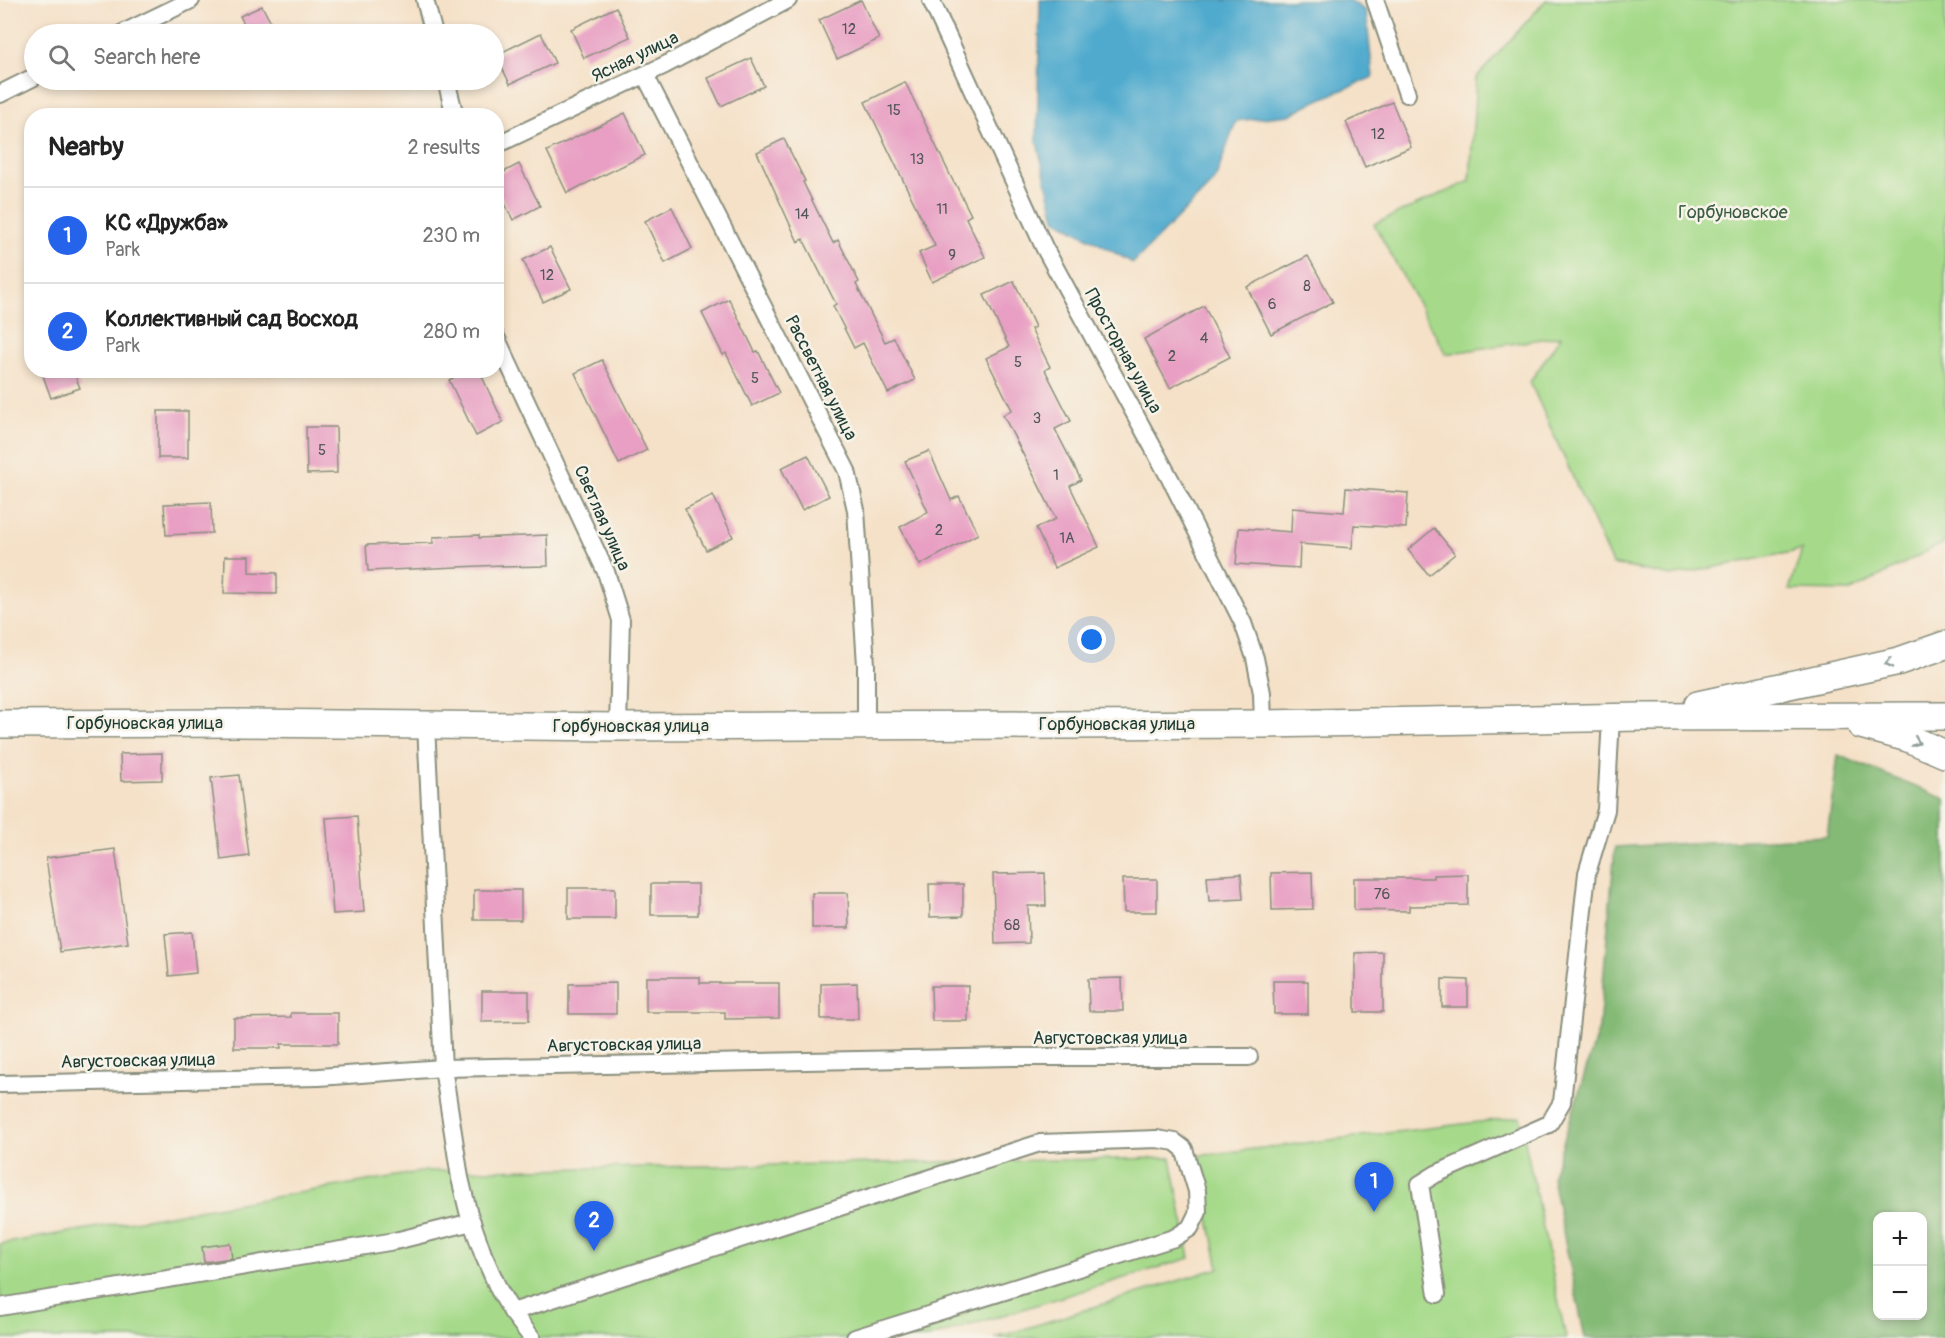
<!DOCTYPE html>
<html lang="en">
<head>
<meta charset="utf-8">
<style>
	body { margin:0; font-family:Pangolin,sans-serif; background:#f6f6f6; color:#222 }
	.controls { position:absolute; right:18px; bottom:18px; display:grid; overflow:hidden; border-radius:12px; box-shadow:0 3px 9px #0003 }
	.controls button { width:54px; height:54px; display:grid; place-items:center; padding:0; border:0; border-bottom:2px solid #e0e0e0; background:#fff; color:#222; font:30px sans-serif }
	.you { position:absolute; left:1092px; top:640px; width:21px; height:21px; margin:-15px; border:4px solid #fff; border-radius:50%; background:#1a73e8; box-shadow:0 0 0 9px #1a73e833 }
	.badge { display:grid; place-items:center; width:39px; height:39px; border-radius:50%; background:#2563eb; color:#fff; font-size:20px; font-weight:700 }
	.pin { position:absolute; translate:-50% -50px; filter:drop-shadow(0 2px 3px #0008) }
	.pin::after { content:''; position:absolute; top:32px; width:21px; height:18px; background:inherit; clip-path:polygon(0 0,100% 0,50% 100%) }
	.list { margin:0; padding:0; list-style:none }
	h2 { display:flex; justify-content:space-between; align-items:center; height:78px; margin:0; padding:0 24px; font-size:26px }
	h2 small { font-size:20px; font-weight:400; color:#767676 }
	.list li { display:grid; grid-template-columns:39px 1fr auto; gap:18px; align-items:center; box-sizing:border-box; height:96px; padding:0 24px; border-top:2px solid #e0e0e0 }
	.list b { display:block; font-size:22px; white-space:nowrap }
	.list p { margin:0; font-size:20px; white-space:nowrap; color:#767676 }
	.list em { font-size:20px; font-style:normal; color:#767676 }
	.icon { flex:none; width:33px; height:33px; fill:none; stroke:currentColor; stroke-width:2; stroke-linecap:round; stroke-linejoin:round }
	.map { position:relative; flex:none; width:1945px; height:1338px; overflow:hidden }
	.search { position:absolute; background:#fff; box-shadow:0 3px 9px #0003; left:24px; top:24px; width:480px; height:66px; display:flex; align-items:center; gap:15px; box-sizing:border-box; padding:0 21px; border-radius:33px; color:#767676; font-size:22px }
	.panel { position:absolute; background:#fff; box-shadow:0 3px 9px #0003; left:24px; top:108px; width:480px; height:270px; border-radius:24px }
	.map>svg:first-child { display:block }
</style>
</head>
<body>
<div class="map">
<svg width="1945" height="1338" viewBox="0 0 1945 1338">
	<rect width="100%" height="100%" fill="#f7f3e8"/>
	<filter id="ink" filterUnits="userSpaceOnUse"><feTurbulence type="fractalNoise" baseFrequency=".0167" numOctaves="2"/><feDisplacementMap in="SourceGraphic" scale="12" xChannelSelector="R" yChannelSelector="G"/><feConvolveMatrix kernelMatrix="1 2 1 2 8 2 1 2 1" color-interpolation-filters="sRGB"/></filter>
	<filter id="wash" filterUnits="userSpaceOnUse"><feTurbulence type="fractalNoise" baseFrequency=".008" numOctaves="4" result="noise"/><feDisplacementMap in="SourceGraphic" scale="24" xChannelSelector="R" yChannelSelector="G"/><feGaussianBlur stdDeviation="1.35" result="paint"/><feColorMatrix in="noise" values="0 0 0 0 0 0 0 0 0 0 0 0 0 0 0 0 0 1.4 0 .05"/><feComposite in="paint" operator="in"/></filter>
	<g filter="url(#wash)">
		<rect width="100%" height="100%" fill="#f5e1c8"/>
		<!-- green -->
		<g fill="#a6da8a" stroke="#628c5f" stroke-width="1.5">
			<path d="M1546 0H1945V542L1851 591 1789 590 1802 550 1671 576 1612 564 1530 382 1561 336 1446 354 1374 224 1470 181 1476 78Z"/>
			<path d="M1520 1117 1566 1338H995L1219 1268 1196 1156Z"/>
			<path d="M1171 1158 1190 1258 928 1338H0V1244L426 1171Z"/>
		</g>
		<!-- forest -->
		<path fill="#84ba76" stroke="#527c55" stroke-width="1.5" fill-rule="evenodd" d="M1838 755 1945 799V1338H1585L1552 1178 1599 1028 1615 847 1827 836ZM1878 1216H1922V1316H1878Z"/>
		<!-- water -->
		<path fill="#50aace" stroke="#387481" stroke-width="1.5" d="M1040 0H1349L1366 11 1373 77 1307 105 1290 115 1236 121 1215 180 1133 263 1055 219 1037 142Z"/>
		<g id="blocks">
			<!-- building -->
			<g fill="#e89fc3">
				<path d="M861 0 879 39 837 59 819 20Z"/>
				<path d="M262 6 271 23 249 33 240 16Z"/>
				<path d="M616 7 630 37 584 58 571 29Z"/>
				<path d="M541 33 555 63 510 84 496 55Z"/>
				<path d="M751 58 764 86 721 106 708 78Z"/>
				<path d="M905 82 954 183H955L971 215 966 218 985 257 932 282 919 253 935 246 865 102Z"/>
				<path d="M1392 102 1411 147 1365 167 1346 122Z"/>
				<path d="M625 113 645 155 567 193 547 151Z"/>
				<path d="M784 139 805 181 803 182 833 243 838 240 859 282 856 284 885 342 894 338 915 380 888 393 863 343 854 348 833 306 836 304 803 239 798 242 757 152Z"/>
				<path d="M519 164 540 206 513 220 496 186V176Z"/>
				<path d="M672 207 692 249 665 263 645 221Z"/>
				<path d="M550 247 571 289 543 302 523 260Z"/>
				<path d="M1308 256 1333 302 1271 334 1247 287Z"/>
				<path d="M1014 281 1035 327 1031 329 1050 367 1045 370 1071 421 1055 429 1081 480 1070 486 1099 547 1054 568 1036 528 1056 519 1003 415 1012 410 986 358 1009 347 984 295Z"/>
				<path d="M729 299 755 352 758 351 779 393 752 406 726 353 723 355 702 313Z"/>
				<path d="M1204 306 1230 357 1170 388 1144 339Z"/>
				<path d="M602 360 647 450 619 464 575 373Z"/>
				<path d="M41 370H73L80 388 51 398Z"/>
				<path d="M468 370H479L503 422 476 436 449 380Z"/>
				<rect x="158" y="411" width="30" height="47"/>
				<path d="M306 427H336L337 473 307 474Z"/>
				<path d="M929 451 951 500 959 496 978 534 920 565 900 527 928 512 905 461Z"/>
				<path d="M808 455 829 496 802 510 781 468Z"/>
				<path d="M1346 488 1408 493 1406 528 1354 525 1352 548 1300 544 1299 568 1236 564 1239 528 1291 532 1292 508 1344 512Z"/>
				<path d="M713 495 733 537 706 550 685 509Z"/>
				<path d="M211 502 212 533 166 535 164 504Z"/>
				<path d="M1434 528 1455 554 1429 575 1408 550Z"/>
				<path d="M479 535V538L547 535 548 566 502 567V565L368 571 366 545 433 543V537Z"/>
				<path d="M225 556H249V572L277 573V594L224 593Z"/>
				<path d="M162 753V780L121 781 120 754Z"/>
				<path d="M239 775 249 856 221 860 211 778Z"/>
				<path d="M357 816 364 912 333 914 326 818Z"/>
				<path d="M115 849 128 943 60 952 46 858Z"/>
				<path d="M1312 872 1313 909 1272 910 1271 873Z"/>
				<path d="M1045 873 1046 906H1028L1029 943 995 944 993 874Z"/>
				<path d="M1241 874 1243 899 1209 901 1207 876Z"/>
				<path d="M1468 874V905L1409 906V911L1354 910V878H1433V875Z"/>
				<path d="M1123 879H1157V912H1124Z"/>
				<rect x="651" y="884" width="47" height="31"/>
				<path d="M929 884H963V916L930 917Z"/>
				<rect x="568" y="888" width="47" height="31"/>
				<rect x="474" y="890" width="47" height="30"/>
				<path d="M812 893H848L849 928H812Z"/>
				<path d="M192 932 196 973 169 976 165 934Z"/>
				<path d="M1383 952V1012H1355V953Z"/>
				<path d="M646 977H700V983H779V1018L725 1019V1012H646Z"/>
				<path d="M1122 978 1123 1011H1089L1088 979Z"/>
				<path d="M1442 979 1468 980V1007H1442Z"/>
				<path d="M1273 981H1308V1014H1274Z"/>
				<path d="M616 983V1014H569V984Z"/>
				<path d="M857 983 858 1019H821V984Z"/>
				<path d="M931 986H968V1021H932Z"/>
				<path d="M482 991H529V1021L482 1022Z"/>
				<path d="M291 1013H338V1044H281V1048H234V1018L291 1017Z"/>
				<path d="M230 1243 232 1258 204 1262 202 1247Z"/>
			</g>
		</g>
	</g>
	<g filter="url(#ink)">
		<use href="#blocks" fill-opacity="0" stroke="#8a8f7e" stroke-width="1.5"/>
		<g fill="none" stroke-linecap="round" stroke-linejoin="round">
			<defs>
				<g id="street">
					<path d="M425 0 434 34"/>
					<path d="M931 0 1044 247 1174 486 1243 623 1255 658 1262 693 1263 724"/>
					<path d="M1375 0 1407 94"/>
					<path d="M121 34 191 0"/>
					<path d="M645 75 847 471 856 510 866 665V725"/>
					<path d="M446 80 455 116"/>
					<path d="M0 94 34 77"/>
					<path d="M496 145 665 65 788 0"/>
					<path d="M496 337 606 572 621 620 618 727"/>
					<path d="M426 725 443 1068 460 1178 468 1211 483 1254 499 1290 512 1312 532 1338"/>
					<path d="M0 1084 319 1077 443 1068 1012 1057H1249"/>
					<path d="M1437 1294 1420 1184 1436 1174 1549 1124 1562 1102 1587 873 1606 810 1611 718"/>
					<path d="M0 1307 395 1241 472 1222"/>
					<path d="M512 1312 1040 1143 1157 1139 1175 1142 1184 1149 1197 1191 1198 1212 1190 1228 1174 1238 855 1338"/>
				</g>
				<g id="primary">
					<path d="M1698 705 1899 661 1945 645"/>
					<path d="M0 724 238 723 618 727 1263 724 1641 717 1945 716"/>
					<path d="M1861 725 1908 738 1945 754"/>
				</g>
			</defs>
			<!-- street casing -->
			<use href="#street" stroke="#8a8f7e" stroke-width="20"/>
			<!-- primary casing -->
			<use href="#primary" stroke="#8a8f7e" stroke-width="30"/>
			<!-- street -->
			<use href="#street" stroke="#fff" stroke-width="16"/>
			<!-- primary -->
			<use href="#primary" stroke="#fff" stroke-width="27"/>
		</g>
		<!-- one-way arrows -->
		<defs><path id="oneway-chevron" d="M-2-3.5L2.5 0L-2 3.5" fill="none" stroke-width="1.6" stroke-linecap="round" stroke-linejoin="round" transform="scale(1.5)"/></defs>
		<g stroke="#8f9e9a">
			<use href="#oneway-chevron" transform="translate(1889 663) rotate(167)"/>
			<use href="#oneway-chevron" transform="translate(1916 742) rotate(22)"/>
		</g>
	</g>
	<g text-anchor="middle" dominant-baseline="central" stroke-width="5" stroke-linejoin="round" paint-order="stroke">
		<!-- number labels -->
		<g font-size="15" fill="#515658">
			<text x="849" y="29">12</text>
			<text x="894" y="110">15</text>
			<text x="1378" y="134">12</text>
			<text x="917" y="159">13</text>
			<text x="942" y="209">11</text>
			<text x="802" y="214">14</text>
			<text x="952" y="255">9</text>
			<text x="547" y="275">12</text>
			<text x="1307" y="286">8</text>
			<text x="1272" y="304">6</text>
			<text x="1204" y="338">4</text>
			<text x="1172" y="356">2</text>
			<text x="1018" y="362">5</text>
			<text x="755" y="378">5</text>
			<text x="1037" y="418">3</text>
			<text x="322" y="450">5</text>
			<text x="1056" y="475">1</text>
			<text x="939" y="530">2</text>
			<text x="1067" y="538">1А</text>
			<text x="1382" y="894">76</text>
			<text x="1012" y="925">68</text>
		</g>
		<!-- street labels -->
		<g font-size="18" fill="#1f3d34" stroke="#f7f3e8">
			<text transform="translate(635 57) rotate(-26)">Ясная улица</text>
			<text transform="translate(1123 351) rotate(61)">Просторная улица</text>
			<text transform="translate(821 378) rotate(63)">Рассветная улица</text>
			<text transform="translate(602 518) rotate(66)">Светлая улица</text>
			<text x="145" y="723">Горбуновская улица</text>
			<text x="1117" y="724">Горбуновская улица</text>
			<text x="631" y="726">Горбуновская улица</text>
			<text x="1110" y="1038">Августовская улица</text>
			<text transform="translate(624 1045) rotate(-1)">Августовская улица</text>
			<text transform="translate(138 1061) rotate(-1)">Августовская улица</text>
		</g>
		<!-- park labels -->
		<g font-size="18" fill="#3a5c45" stroke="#f7f3e8">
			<text x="1733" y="212">Горбуновское</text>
		</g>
	</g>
</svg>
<div class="controls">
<button>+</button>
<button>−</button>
</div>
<div class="you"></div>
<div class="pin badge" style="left:1374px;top:1212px">1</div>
<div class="pin badge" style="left:594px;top:1251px">2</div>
<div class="search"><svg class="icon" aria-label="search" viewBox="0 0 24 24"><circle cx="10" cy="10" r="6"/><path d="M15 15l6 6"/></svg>Search here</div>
<section class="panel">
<h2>Nearby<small>2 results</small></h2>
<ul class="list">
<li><span class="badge">1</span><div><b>КС «Дружба»</b><p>Park</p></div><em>230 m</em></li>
<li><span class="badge">2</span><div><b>Коллективный сад Восход</b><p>Park</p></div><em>280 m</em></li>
</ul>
</section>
</div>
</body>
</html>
